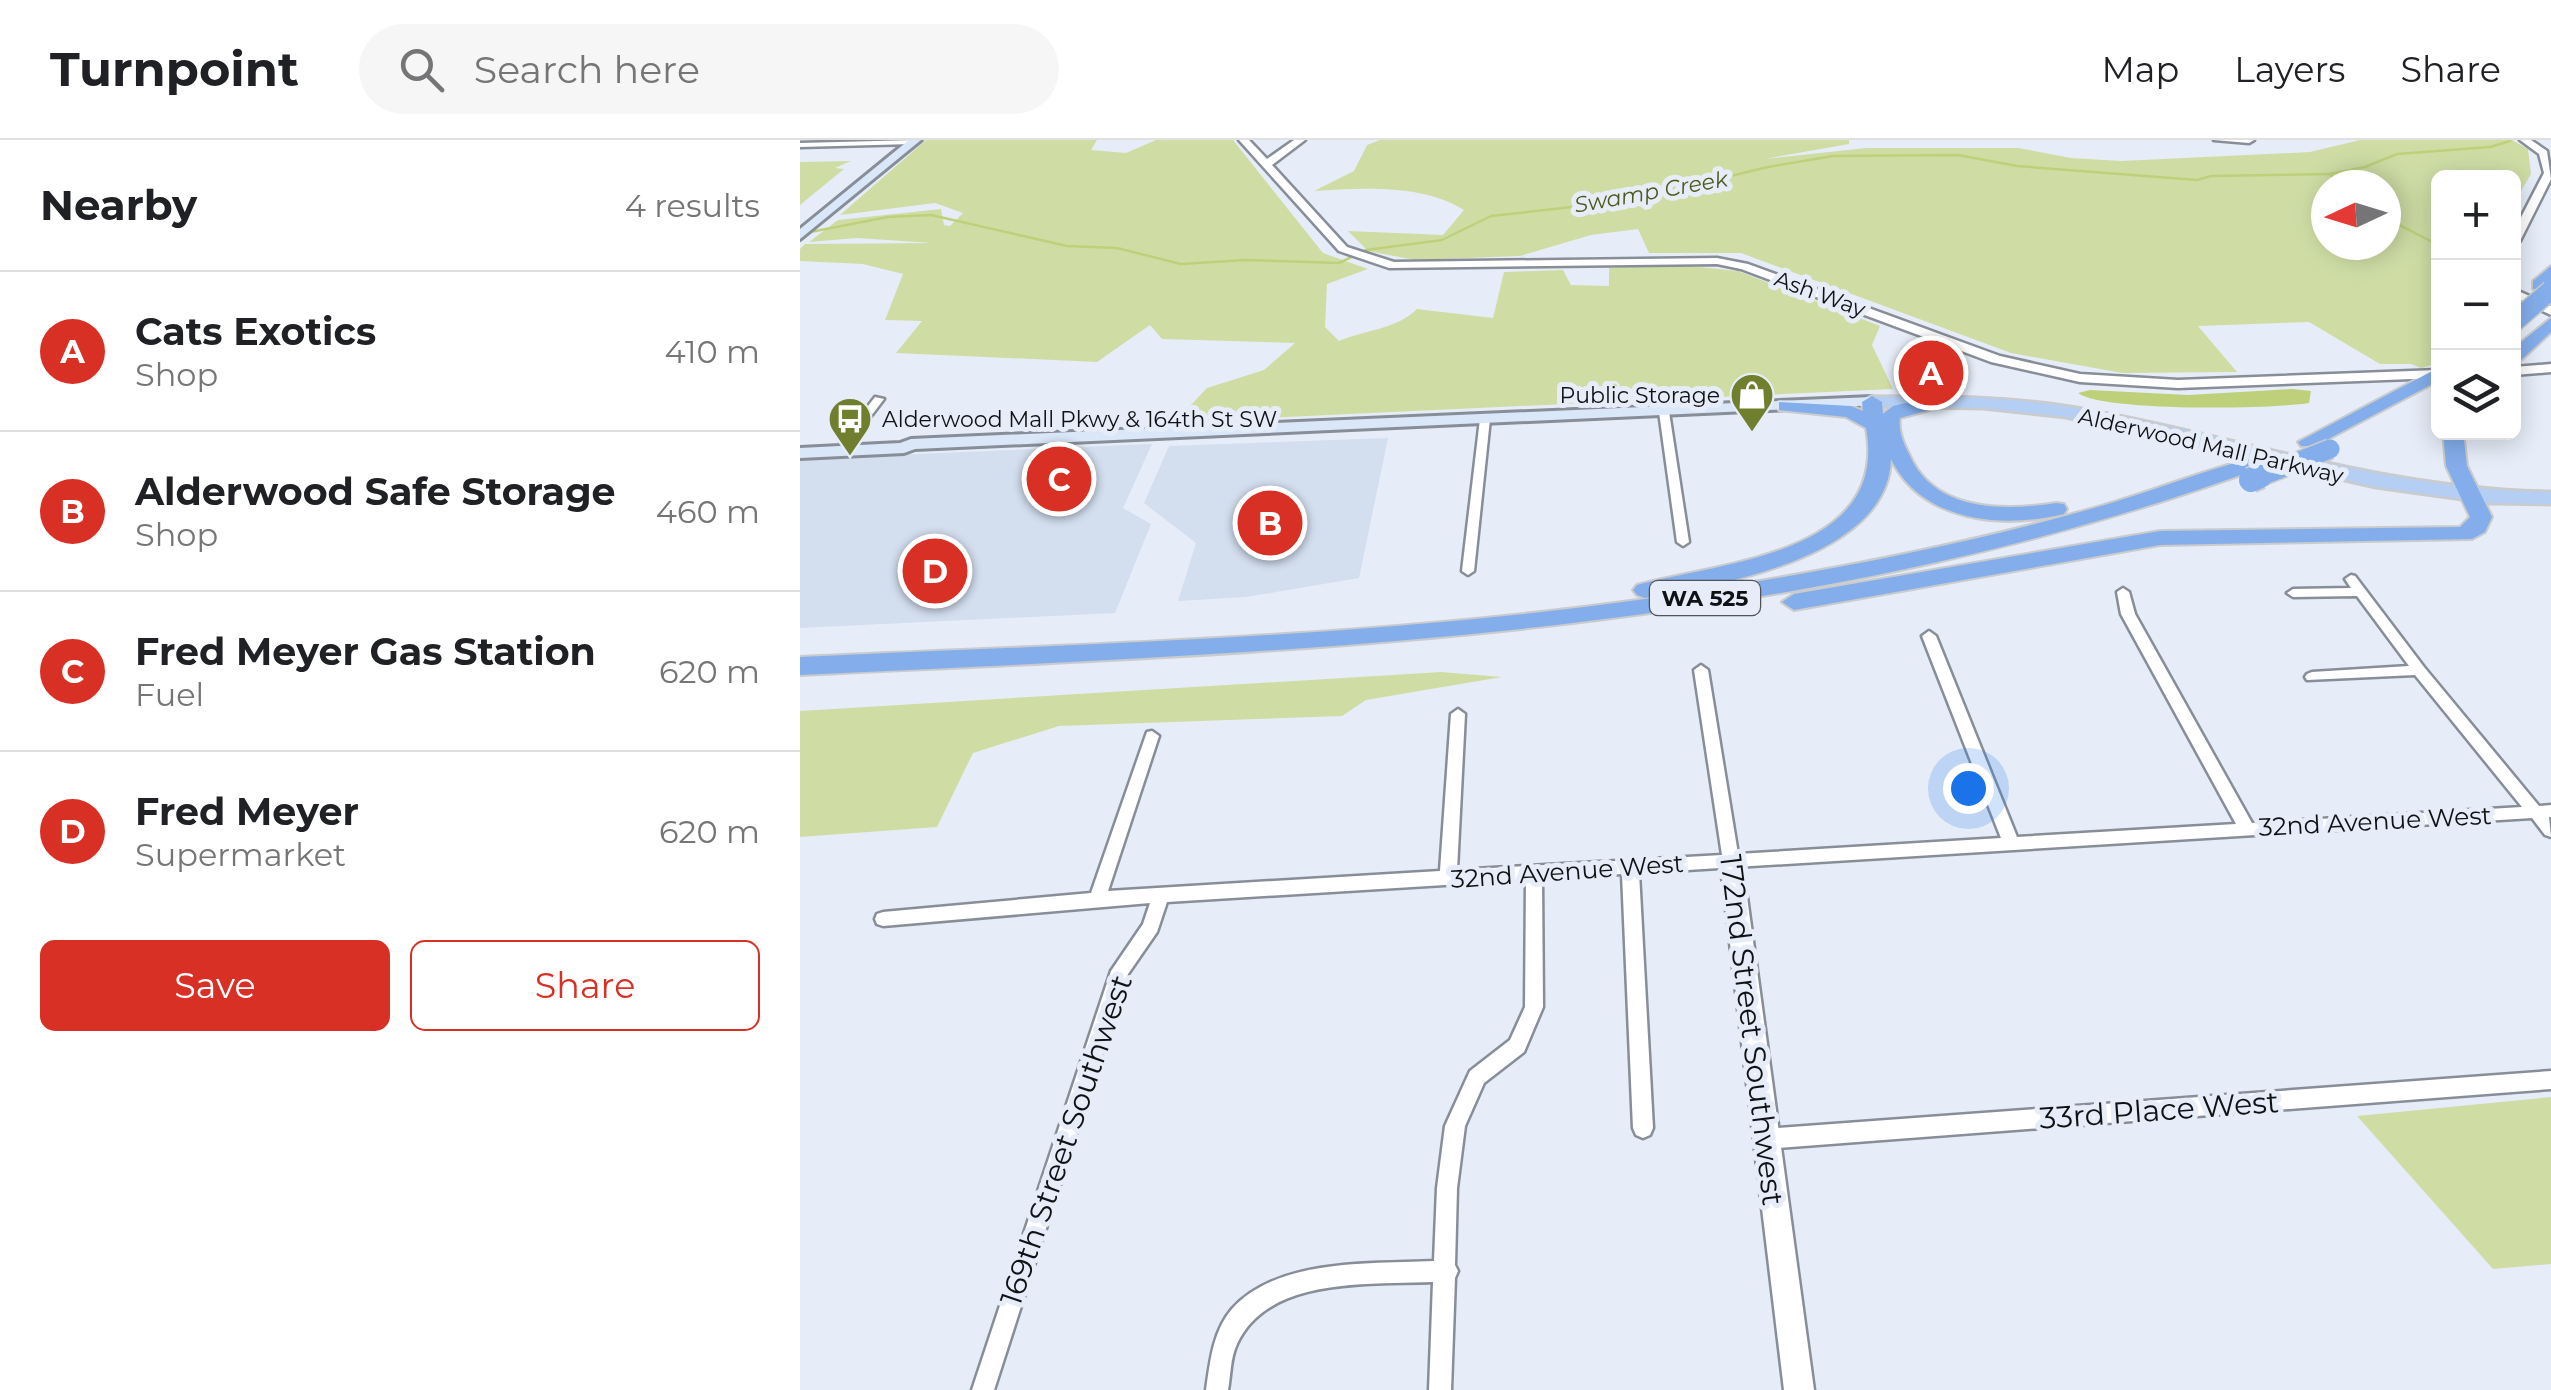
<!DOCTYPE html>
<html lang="en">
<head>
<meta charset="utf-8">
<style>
	body { margin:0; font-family:Montserrat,sans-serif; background:#f6f6f6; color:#202124 }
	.controls { position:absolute; right:30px; top:30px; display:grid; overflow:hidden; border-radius:15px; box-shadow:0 5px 25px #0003 }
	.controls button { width:90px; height:90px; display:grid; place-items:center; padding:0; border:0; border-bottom:2px solid #e0e0e0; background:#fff; color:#202124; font:50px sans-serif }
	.compass { position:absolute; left:1511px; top:30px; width:90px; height:90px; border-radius:50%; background:#fff; box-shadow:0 5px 25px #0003; rotate:266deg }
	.you { position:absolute; left:1168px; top:648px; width:35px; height:35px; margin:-25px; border:8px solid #fff; border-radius:50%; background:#1a73e8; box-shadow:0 0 0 15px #1a73e833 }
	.badge { display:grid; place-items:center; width:65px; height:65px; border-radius:50%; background:#d93025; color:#fff; font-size:32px; font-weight:700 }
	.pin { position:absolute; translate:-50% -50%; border:5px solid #fff; box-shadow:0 2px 10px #0006 }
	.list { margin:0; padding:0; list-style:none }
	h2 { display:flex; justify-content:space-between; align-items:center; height:130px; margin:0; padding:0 40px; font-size:42px }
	h2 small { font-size:32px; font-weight:400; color:#757577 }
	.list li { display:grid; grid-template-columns:65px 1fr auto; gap:30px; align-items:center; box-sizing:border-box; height:160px; padding:0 40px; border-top:2px solid #e0e0e0 }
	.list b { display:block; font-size:38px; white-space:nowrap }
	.list p { margin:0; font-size:32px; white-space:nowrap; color:#757577 }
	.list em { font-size:32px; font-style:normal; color:#757577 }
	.actions { display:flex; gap:20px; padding:30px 40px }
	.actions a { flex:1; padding:22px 0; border:2px solid #d93025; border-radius:15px; text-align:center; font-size:35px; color:#d93025 }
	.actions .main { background:#d93025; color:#fff }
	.icon { flex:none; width:55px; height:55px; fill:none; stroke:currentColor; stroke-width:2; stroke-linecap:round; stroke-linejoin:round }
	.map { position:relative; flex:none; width:1751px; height:1250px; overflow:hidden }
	header { display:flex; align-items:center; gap:60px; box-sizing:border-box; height:140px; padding:0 50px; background:#fff; border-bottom:2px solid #e0e0e0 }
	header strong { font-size:48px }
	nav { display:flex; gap:55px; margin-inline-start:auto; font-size:35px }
	.search { width:700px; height:90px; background:#f6f6f6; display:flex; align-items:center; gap:25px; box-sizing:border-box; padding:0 35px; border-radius:55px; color:#757577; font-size:38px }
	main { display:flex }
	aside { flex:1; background:#fff }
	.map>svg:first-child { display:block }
</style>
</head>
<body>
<header>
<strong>Turnpoint</strong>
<div class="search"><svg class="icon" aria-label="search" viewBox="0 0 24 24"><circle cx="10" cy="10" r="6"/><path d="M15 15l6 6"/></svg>Search here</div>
<nav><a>Map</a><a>Layers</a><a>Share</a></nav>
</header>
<main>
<aside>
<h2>Nearby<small>4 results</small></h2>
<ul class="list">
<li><span class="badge">A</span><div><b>Cats Exotics</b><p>Shop</p></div><em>410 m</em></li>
<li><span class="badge">B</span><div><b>Alderwood Safe Storage</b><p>Shop</p></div><em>460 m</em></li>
<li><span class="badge">C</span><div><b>Fred Meyer Gas Station</b><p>Fuel</p></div><em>620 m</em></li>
<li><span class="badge">D</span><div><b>Fred Meyer</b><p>Supermarket</p></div><em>620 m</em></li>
</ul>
<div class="actions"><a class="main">Save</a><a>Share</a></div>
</aside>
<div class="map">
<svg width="1751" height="1250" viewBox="0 0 1751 1250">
	<rect width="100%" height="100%" fill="#e6edf8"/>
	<!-- built -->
	<g fill="#d3deef">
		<path d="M588 298 559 438 446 457 378 461 396 403 344 363 369 306Z"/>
		<path d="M352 304 323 368 351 384 315 473 0 488V319Z"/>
	</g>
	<!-- green -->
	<g fill="#cfdda5" fill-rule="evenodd">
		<path d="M126 0H297L291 10 326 13 356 0H433L523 113 568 129 527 144 525 187 539 201C567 189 595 190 617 169L693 178 704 132 763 130 771 145 809 146V128L871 124 938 131 1080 186 1072 205 1093 249 375 282 407 248 464 230 495 203 362 199 350 185 297 222 96 213 122 181 85 180 103 134 63 124 0 121V109L5 104 132 103 57 98 9 102 38 80 141 69 144 85 150 86 163 73 135 63 40 75Z"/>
		<path d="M580 0H1049V4L964 19 1066 8H1219L1271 18 1321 21 1510 12 1560 0H1712L1728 9 1731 34 1714 63V38H1638V223L1621 228 1611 224H1580L1509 182 1398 186 1437 232 1322 233 1211 213 941 113H849L838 89 791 95 720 116 615 120 568 111 548 91 643 95 664 70C623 44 562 48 514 51L554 31 567 5ZM1526 45H1586V105H1526Z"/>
		<path d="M51 21 35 28 44 29 0 65V22Z"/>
		<path d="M641 532 702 537 566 560 542 576 259 586 173 613 137 687 0 697V571Z"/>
		<path d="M1751 957V1124L1693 1129 1557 976Z"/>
	</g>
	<!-- water -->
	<path fill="#bed17a" d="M1492 249 1511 251 1509 263C1472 269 1304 272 1278 253L1290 250 1388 255Z"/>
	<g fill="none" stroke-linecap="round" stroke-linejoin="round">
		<!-- stream -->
		<g stroke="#bed17a" stroke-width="2.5">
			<path d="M1530 34 1539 45"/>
			<path d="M1586 78 1638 105"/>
			<path d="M0 94 88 77 131 75 267 106 317 108 381 124 446 120 539 123 566 110 642 100 691 76 827 61 968 27 1033 16 1158 15 1217 26 1397 40 1411 36 1530 34 1565 27 1597 14 1690 7 1710 1"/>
		</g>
		<defs>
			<g id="minor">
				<path d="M115 0 112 4 0 7V3Z"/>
				<path d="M75 257 84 259 49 305H41V301Z"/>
				<path d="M864 269 869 272 889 402 883 406 877 402 859 272Z"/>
				<path d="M685 276 690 279 674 431 668 435 662 431 680 279Z"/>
				<path d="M1551 435 1555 436 1624 527 1739 666 1751 665V677H1749L1751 697 1745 695 1732 678 839 733 853 988 850 995 843 998 836 995 833 988 822 734 742 739 743 867 724 912 684 943 665 986 657 1048 655 1125 658 1131 655 1138 651 1250H629L633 1142C570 1145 468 1136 437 1204 430 1218 431 1235 428 1250H406C410 1222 413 1191 432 1169 477 1118 573 1124 634 1121L637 1048 645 986 670 931 710 900 725 867 726 740 367 762 357 792 328 834 194 1250H172L311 831 343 784 350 763 83 786 77 784 75 779 77 774 83 772 291 753 347 592 352 591 359 596 308 751 640 731 651 574 658 569 665 574 657 730 922 715 894 530 901 525 908 530 938 714 1201 698 1122 496 1129 491 1136 496 1217 697 1436 684 1321 474 1317 452 1323 448 1329 452 1335 474 1452 683 1722 667 1615 535 1507 540 1505 537 1507 534 1512 532 1609 526 1557 456 1493 457 1487 453 1493 449 1551 448 1545 439Z"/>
				<path d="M1751 931V949L966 1009 959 1006 956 999 959 992 966 989Z"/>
			</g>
			<g id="tertiary">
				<path d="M439 0H449L467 19 494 0H505L472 25 547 107 594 122 917 118 948 124 1200 216 1280 234 1378 240 1638 230V238L1378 248 1280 242 1191 222 941 129 917 124 589 128 539 111Z"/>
				<path d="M1414 0H1454L1449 3Z"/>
				<path d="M1720 0H1731L1747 11 1751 39 1720 101 1714 104V91L1744 33 1739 14Z"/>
				<path d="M1714 149 1751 166V175L1714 157Z"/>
				<path d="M1751 224V232L1714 235V227Z"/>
				<path d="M931 711 939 714 942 720 1014 1250H984L920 720 923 714Z"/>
			</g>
			<g id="secondary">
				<path d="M109 0H121L0 99V89Z"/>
				<path d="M1072 257 1080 262 1078 265 115 309 104 313 0 318V308L100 303 111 299Z"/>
			</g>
			<path id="primary" d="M1072 257C1146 255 1220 257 1293 271 1450 300 1589 350 1751 352V364L1691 363 1576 347 1266 277 1183 268 1066 266 1063 262Z"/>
			<g id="motorway">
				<path d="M1751 126V141L1745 149H1733V141Z"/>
				<path d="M1751 178V192L1720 221 1714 222V208Z"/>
				<path d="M1638 228V241L1515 306H1501L1498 302Z"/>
				<path d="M1141 255 1148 257V265L1100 278C1098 292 1104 304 1110 316 1135 372 1204 371 1256 363L1264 364 1267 369 1264 374C1202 389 1122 382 1091 319 1088 418 919 445 845 458L837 455 833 450 837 445C920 422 1090 415 1066 288L1046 277 979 270V262L1051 266 1063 271 1062 262 1072 256 1082 262 1083 274 1093 266Z"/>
				<path d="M1643 292H1663L1667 326 1692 377 1685 392 1672 399 1360 405 994 470 982 462 994 454 1360 391 1660 387 1670 377 1646 326Z"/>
				<path d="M1453 318 1460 320 1463 324 1460 328C989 500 494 511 0 535V517C317 502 634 497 948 443 1062 424 1176 401 1287 370 1343 355 1397 332 1453 318Z"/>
			</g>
		</defs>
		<!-- minor casing -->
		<use href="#minor" stroke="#888e98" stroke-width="5"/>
		<!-- tertiary casing -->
		<use href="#tertiary" stroke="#888e98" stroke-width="5"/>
		<!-- secondary casing -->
		<use href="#secondary" stroke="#888e98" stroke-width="6"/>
		<!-- primary casing -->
		<use href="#primary" stroke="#cacbcc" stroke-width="5"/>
		<!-- motorway casing -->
		<use href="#motorway" stroke="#cacbcc" stroke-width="4"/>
		<!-- minor -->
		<use href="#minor" fill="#fff" fill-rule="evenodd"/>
		<!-- tertiary -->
		<use href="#tertiary" fill="#fff" fill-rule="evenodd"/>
		<!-- secondary -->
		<use href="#secondary" fill="#dae7f9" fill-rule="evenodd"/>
		<!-- primary -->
		<use href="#primary" fill="#b5cef3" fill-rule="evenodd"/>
		<!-- motorway -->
		<use href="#motorway" fill="#84aeeb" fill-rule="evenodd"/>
		<defs>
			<g id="motorway-bridge-far1">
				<path d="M1714 182 1751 150"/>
				<path d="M1454 339 1530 309"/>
			</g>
			<path id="motorway-bridge" d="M1451 340 1460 336"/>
		</defs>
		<!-- motorway-bridge-far1 casing -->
		<use href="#motorway-bridge-far1" stroke="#cacbcc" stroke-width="22" stroke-linecap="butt"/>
		<!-- motorway-bridge casing -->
		<use href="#motorway-bridge" stroke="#cacbcc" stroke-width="28" stroke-linecap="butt"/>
		<!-- motorway-bridge-far1 -->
		<use href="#motorway-bridge-far1" stroke="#84aeeb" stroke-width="19"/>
		<!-- motorway-bridge -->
		<use href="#motorway-bridge" stroke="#84aeeb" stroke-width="24"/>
	</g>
	<!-- icons -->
	<defs>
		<symbol id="shop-pin" viewBox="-11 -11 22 30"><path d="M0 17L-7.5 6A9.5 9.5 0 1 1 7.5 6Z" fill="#6f7f2e" stroke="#e6edf8"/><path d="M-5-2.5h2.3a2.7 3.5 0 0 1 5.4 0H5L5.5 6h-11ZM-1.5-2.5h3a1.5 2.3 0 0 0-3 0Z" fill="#fff"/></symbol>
		<symbol id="bus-pin" viewBox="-11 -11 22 30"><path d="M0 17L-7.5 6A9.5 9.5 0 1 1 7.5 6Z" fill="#6f7f2e" stroke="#e6edf8"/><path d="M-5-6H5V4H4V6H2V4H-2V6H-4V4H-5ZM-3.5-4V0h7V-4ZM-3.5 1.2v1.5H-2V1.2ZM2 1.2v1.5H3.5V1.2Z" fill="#fff"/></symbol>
	</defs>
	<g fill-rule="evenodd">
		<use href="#shop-pin" x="927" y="230" width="50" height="68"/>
		<use href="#bus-pin" x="25" y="254" width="50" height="68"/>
	</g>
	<g text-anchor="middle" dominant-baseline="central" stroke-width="10" stroke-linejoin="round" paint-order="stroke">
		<!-- far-water labels -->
		<g font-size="22" font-style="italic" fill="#4d591b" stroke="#e6edf8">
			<text transform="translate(851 52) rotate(-10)">Swamp Creek</text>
		</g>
		<!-- far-street labels -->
		<g font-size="22" fill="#0f1215" stroke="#e6edf8">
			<text transform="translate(1020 154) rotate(20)">Ash Way</text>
			<text transform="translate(1411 306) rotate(13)">Alderwood Mall Parkway</text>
		</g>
		<!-- far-poi labels -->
		<g font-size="22" fill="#0f1215" stroke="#e6edf8" text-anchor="end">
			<text x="920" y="255">Public Storage</text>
			<text x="82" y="279" text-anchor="start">Alderwood Mall Pkwy &amp; 164th St SW</text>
		</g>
		<!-- shield labels -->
		<rect fill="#e6edf8" stroke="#505459" stroke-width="2.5" x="850" y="441" width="110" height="34" rx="8"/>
		<g font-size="22" font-weight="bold" fill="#0f1215">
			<text x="905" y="458">WA 525</text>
		</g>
		<!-- street labels -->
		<g font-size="25" fill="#0f1215" stroke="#e6edf8">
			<text transform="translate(1575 681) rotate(-3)">32nd Avenue West</text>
			<text transform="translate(767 731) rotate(-4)">32nd Avenue West</text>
		</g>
		<!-- near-street labels -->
		<g font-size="30" fill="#0f1215" stroke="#e6edf8">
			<text transform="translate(952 890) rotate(83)">172nd Street Southwest</text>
			<text transform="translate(1359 970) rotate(-4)">33rd Place West</text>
			<text transform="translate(266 1000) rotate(-71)">169th Street Southwest</text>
		</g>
	</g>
</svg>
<div class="controls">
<button>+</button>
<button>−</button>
<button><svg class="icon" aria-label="layers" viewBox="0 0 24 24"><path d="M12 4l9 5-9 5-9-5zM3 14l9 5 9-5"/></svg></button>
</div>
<svg class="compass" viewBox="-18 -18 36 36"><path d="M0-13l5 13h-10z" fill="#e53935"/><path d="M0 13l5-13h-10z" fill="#757577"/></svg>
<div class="you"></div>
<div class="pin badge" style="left:1131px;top:233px">A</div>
<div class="pin badge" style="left:470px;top:383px">B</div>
<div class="pin badge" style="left:259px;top:339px">C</div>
<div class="pin badge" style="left:135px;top:431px">D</div>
</div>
</main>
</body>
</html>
